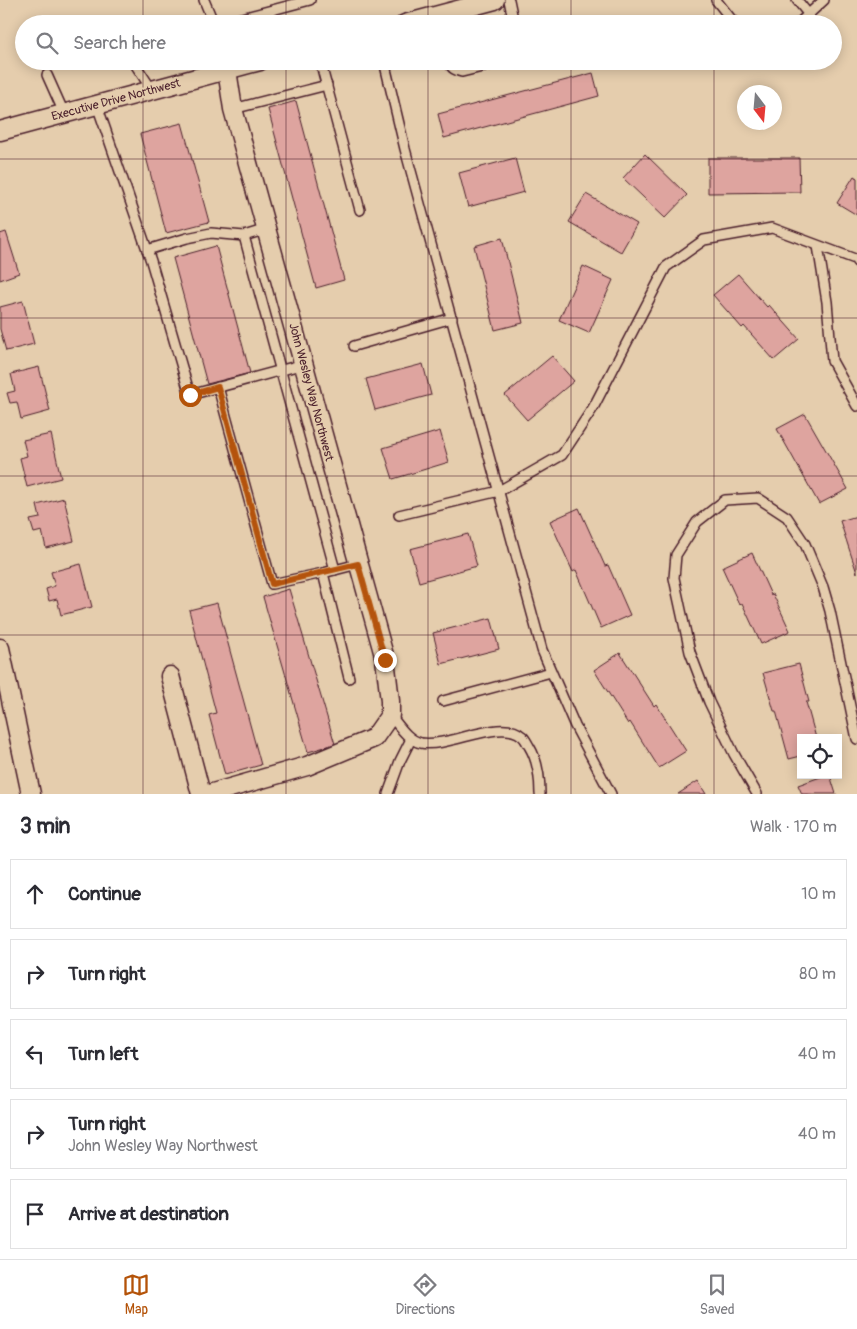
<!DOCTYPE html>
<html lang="en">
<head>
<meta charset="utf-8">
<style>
	body { margin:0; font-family:Pangolin,sans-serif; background:#f2f2f3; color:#2b2b33 }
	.controls { position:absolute; right:15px; bottom:15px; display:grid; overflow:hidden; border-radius:0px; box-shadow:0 2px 12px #0003 }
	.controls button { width:45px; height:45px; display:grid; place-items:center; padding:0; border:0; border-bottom:1px solid #e1e1e2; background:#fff; color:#2b2b33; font:25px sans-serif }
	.compass { position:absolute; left:737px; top:85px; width:45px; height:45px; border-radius:50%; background:#fff; box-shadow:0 2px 12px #0003; rotate:164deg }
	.stop { position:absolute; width:15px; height:15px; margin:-11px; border:4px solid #b45309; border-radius:50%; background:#fff }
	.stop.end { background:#b45309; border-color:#fff; box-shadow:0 1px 5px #0008 }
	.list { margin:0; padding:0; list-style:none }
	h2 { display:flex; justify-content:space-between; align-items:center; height:65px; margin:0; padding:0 20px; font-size:21px }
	h2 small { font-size:16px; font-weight:400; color:#7c7c81 }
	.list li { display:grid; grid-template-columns:32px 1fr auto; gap:15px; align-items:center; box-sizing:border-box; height:70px; margin:0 10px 10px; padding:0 10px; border:1px solid #e1e1e2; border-radius:0px }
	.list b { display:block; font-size:19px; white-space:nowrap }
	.list p { margin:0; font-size:16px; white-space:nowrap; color:#7c7c81 }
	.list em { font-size:16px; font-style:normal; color:#7c7c81 }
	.icon { flex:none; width:28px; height:28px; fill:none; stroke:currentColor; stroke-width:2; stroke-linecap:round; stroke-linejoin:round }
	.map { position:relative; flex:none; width:857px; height:794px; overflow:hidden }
	.search { position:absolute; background:#fff; box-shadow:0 2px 12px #0003; left:15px; right:15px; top:15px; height:55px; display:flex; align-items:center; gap:12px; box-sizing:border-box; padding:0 18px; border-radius:28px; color:#7c7c81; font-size:19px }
	.sheet { height:465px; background:#fff }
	nav { display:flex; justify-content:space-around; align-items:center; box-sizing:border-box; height:70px; border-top:1px solid #e1e1e2; background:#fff; font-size:14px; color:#7c7c81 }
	nav a { display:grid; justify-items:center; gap:2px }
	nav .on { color:#b45309 }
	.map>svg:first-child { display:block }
</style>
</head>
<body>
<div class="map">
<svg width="857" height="794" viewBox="0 0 857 794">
	<rect width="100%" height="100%" fill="#e5cdad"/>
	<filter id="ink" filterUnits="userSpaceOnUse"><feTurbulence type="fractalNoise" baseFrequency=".02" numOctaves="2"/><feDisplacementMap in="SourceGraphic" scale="10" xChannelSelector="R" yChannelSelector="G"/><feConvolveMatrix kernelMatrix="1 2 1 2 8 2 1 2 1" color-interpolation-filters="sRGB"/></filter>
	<g filter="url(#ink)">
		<!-- building -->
		<g fill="#dea49f" stroke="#4a1f2b">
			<path d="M593 73 599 96 444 138 438 114Z"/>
			<path d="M296 101 344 280 316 288 268 109Z"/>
			<path d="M182 123 209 222 166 233 140 134Z"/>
			<path d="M645 154 687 195 665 218 623 178Z"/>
			<path d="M515 158 524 192 468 207 459 173Z"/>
			<path d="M708 158H799L800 192 708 193Z"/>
			<path d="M854 176 857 178V215L837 203Z"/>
			<path d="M586 194 637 224 621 252 569 222Z"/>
			<path d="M6 232 19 273 0 280V234Z"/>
			<path d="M502 238 523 323 495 330 474 246Z"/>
			<path d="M216 246 250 373 207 384 173 258Z"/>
			<path d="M583 266 613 280 589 333 559 320Z"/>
			<path d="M738 274 767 307 769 305 799 339 774 360 744 326 742 328 713 295Z"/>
			<path d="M23 301 34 344 6 351 0 329V307Z"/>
			<path d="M552 356 574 381 527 420 505 395Z"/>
			<path d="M423 364 431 395 375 410 366 379Z"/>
			<path d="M39 367 50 411 21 419 17 402 10 403 7 393 15 391 11 374Z"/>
			<path d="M805 414 848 489 819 504 777 429Z"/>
			<path d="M440 431 449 462 393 479 383 448Z"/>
			<path d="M51 434 61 478 27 487 20 458 27 456 23 440Z"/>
			<path d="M64 498 74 541 46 548 42 531 34 533 30 520 40 518 37 505Z"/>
			<path d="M579 508 605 566 608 565 630 615 601 628 576 570 573 572 550 521Z"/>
			<path d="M857 516V573L840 521Z"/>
			<path d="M468 534 477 566 419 582 410 549Z"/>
			<path d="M752 553 771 595 773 594 790 631 761 644 742 603 739 604 722 567Z"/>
			<path d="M81 564 92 607 61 615 57 599 49 601 46 589 55 586 51 572Z"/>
			<path d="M289 589 335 744 308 752 263 597Z"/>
			<path d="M217 603 261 765 225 775 209 715 216 713 189 610Z"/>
			<path d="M491 618 499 649 441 664 433 633Z"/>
			<path d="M620 653 654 706 656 704 686 751 659 768 630 722 628 724 594 670Z"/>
			<path d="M799 664 809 702H806L816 738H801V756L789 759 776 711H774L763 673Z"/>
			<path d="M826 775H830L836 794H802L798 785Z"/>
			<path d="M698 781 706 794H678Z"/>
		</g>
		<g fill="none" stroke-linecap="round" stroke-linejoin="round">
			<defs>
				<g id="lane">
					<path d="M204 0 214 24"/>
					<path d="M509 0 514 24"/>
					<path d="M716 0 735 24"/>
					<path d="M797 0 809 15"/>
					<path d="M219 24 310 0"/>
					<path d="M798 24 824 0"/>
					<path d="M133 61 152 90"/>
					<path d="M320 61 360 210"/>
					<path d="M384 61 405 149 542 650 575 726 611 794"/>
					<path d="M449 61C451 69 455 70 462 72L507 61"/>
					<path d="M47 75 64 113"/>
					<path d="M97 105 151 261 190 395 304 364"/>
					<path d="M233 109 327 85"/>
					<path d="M267 229 244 236 335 570"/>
					<path d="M818 246 827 302 832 361 857 406"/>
					<path d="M147 250 187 238 211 233 244 236"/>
					<path d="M354 346 452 318"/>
					<path d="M218 387 272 584 323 573"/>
					<path d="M399 515 499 491 562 455 593 408 666 267 704 240 772 228 855 259 857 262"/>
					<path d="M349 678 323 573 358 564"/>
					<path d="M443 701 551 672"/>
					<path d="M390 715C398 724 407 740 421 743 449 748 502 717 522 736 525 738 527 743 529 746 537 759 540 778 540 794"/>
					<path d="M388 794 400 761 411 739"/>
					<path d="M757 794 734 754 709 702 690 652 674 578 676 555 697 522 725 500 758 498 787 517 805 544 823 587 830 611 857 739"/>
				</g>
				<g id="street">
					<path d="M405 24 495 0"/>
					<path d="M0 131 260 61"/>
					<path d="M0 648 31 794"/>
					<path d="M170 676 201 794"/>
					<path d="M209 794 307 766 374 738 390 715V701L385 659 233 109 227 70"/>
				</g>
			</defs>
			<!-- lane casing -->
			<use href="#lane" stroke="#4a1f2b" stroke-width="12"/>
			<!-- street casing -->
			<use href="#street" stroke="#4a1f2b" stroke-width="21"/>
			<!-- lane -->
			<use href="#lane" stroke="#e5cdad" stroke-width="9"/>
			<!-- street -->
			<use href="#street" stroke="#e5cdad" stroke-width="18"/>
		</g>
	</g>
	<g fill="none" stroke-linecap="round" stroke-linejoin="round" filter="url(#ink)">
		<!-- route -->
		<path stroke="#b45309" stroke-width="6" d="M190 395 218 387 272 584 358 564 385 660"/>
	</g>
	<!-- grid -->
	<path fill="none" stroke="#4a1f2b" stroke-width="1" stroke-opacity="0.55" d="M143 0V24M286 0V24M428 0V24M571 0V24M714 0V24M143 61V794M286 61V794M428 61V794M571 61V794M714 61V794M0 159H857M0 318H857M0 476H857M0 635H857"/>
	<g text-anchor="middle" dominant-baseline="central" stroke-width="4" stroke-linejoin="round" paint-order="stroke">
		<!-- street labels -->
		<g font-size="12" fill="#4a1f2b" stroke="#e5cdad">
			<text transform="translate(116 100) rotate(-15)">Executive Drive Northwest</text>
			<text transform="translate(311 392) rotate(75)">John Wesley Way Northwest</text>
		</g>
	</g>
</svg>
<div class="controls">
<button><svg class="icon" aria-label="locate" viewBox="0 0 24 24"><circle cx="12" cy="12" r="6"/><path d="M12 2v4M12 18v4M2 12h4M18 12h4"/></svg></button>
</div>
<svg class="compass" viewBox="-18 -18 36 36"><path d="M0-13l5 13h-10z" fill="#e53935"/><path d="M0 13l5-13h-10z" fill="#7c7c81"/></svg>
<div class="stop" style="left:190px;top:395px"></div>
<div class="stop end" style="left:385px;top:660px"></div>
<div class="search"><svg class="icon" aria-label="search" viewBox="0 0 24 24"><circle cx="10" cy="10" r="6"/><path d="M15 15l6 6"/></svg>Search here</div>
</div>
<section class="sheet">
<h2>3 min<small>Walk · 170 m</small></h2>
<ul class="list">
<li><svg class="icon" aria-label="ahead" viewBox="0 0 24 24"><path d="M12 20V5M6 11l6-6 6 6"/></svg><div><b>Continue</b></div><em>10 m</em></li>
<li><svg class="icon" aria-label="right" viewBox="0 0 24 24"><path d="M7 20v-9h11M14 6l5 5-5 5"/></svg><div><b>Turn right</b></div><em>80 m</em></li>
<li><svg class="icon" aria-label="left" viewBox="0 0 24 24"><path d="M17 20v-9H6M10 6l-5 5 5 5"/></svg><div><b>Turn left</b></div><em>40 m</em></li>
<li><svg class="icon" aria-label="right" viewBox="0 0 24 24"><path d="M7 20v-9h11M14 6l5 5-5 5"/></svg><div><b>Turn right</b><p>John Wesley Way Northwest</p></div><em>40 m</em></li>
<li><svg class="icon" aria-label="arrive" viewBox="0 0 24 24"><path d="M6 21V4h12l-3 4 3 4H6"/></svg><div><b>Arrive at destination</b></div></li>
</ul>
</section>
<nav>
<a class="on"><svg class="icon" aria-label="map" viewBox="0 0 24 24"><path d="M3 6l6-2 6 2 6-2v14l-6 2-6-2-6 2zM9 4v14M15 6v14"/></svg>Map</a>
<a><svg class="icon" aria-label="directions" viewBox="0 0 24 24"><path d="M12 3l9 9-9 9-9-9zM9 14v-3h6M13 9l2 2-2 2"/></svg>Directions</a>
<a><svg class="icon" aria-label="saved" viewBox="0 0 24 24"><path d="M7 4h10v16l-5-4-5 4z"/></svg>Saved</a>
</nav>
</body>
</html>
